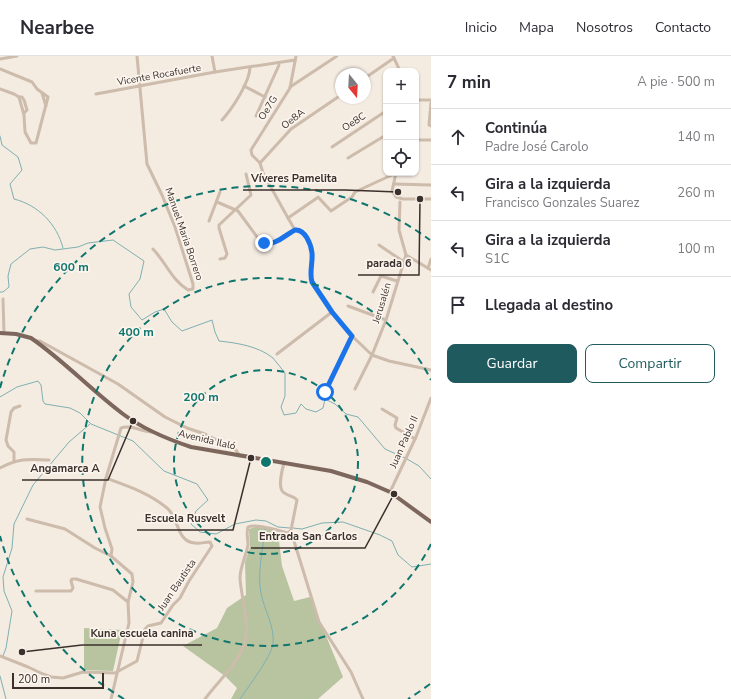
<!DOCTYPE html>
<html lang="es">
<head>
<meta charset="utf-8">
<style>
	body { margin:0; font-family:"Nunito Sans",sans-serif; background:#f7f7f7; color:#2b2b33 }
	.controls { position:absolute; right:12px; top:12px; display:grid; overflow:hidden; border-radius:8px; box-shadow:0 1px 3px #0004 }
	.controls button { width:36px; height:36px; display:grid; place-items:center; padding:0; border:0; border-bottom:1px solid #e1e1e2; background:#fff; color:#2b2b33; font:20px sans-serif }
	.compass { position:absolute; left:335px; top:12px; width:36px; height:36px; border-radius:50%; background:#fff; box-shadow:0 1px 3px #0004; rotate:162deg }
	.scale { position:absolute; left:12px; bottom:10px; width:92px; box-sizing:border-box; padding-left:4px; border:2px solid #3b302b; border-top:0; font-size:11px; line-height:14px; white-space:nowrap; color:#3b302b; -webkit-text-stroke:3px #fbf5ee; paint-order:stroke }
	.stop { position:absolute; width:12px; height:12px; margin:-9px; border:3px solid #1a73e8; border-radius:50%; background:#fff }
	.stop.end { background:#1a73e8; border-color:#fff; box-shadow:0 1px 4px #0008 }
	.list { margin:0; padding:0; list-style:none }
	h2 { display:flex; justify-content:space-between; align-items:center; height:52px; margin:0; padding:0 16px; font-size:17px }
	h2 small { font-size:13px; font-weight:400; color:#7c7c81 }
	.list li { display:grid; grid-template-columns:26px 1fr auto; gap:12px; align-items:center; box-sizing:border-box; height:56px; padding:0 16px; border-top:1px solid #e1e1e2 }
	.list b { display:block; font-size:15px; white-space:nowrap }
	.list p { margin:0; font-size:13px; white-space:nowrap; color:#7c7c81 }
	.list em { font-size:13px; font-style:normal; color:#7c7c81 }
	.actions { display:flex; gap:8px; padding:12px 16px }
	.actions a { flex:1; padding:9px 0; border:1px solid #1f5a5e; border-radius:8px; text-align:center; font-size:14px; color:#1f5a5e }
	.actions .main { background:#1f5a5e; color:#fff }
	.icon { flex:none; width:22px; height:22px; fill:none; stroke:currentColor; stroke-width:2; stroke-linecap:round; stroke-linejoin:round }
	.map { position:relative; flex:none; width:431px; height:643px; overflow:hidden }
	header { display:flex; align-items:center; gap:24px; box-sizing:border-box; height:56px; padding:0 20px; background:#fff; border-bottom:1px solid #e1e1e2 }
	header strong { font-size:19px }
	nav { display:flex; gap:22px; margin-inline-start:auto; font-size:14px }
	main { display:flex }
	aside { flex:1; background:#fff }
	.map>svg:first-child { display:block }
</style>
</head>
<body>
<header>
<strong>Nearbee</strong>
<nav><a>Inicio</a><a>Mapa</a><a>Nosotros</a><a>Contacto</a></nav>
</header>
<main>
<div class="map">
<svg width="431" height="643" viewBox="0 0 431 643">
	<rect width="100%" height="100%" fill="#f4ebe1"/>
	<!-- green -->
	<g fill="#b8c4a0">
		<path d="M258 470 270 472 278 477 282 510 294 545 310 541 343 621 318 643H231L237 632 225 620 183 590 217 572 227 552 246 539 245 506 250 491 249 473Z"/>
		<path d="M84 572 122 574 113 615 84 614Z"/>
	</g>
	<g fill="none" stroke-linecap="round" stroke-linejoin="round">
		<!-- stream -->
		<g stroke="#7fb0b2" stroke-width="1">
			<path d="M0 80 2 89 18 101 22 114 10 128 14 143C38 149 57 168 63 192"/>
			<path d="M0 236H3L9 231 8 220 11 208 30 193 43 191 55 194 78 191 88 187 113 184 144 205 140 223 129 238 131 251 142 264 155 256 164 253 172 266 182 275 212 264 215 276 219 285C237 287 258 290 273 302 277 307 281 312 285 317V340L281 351 284 359 296 357 301 348 306 353 316 356 323 352 325 343 335 348 346 358 358 361 385 393 405 402"/>
			<path d="M0 341 17 331 38 325 41 329 43 345 45 348 70 352 80 357 91 368 133 385 164 415 197 428 208 444 196 455 191 468 200 476 216 478 235 468 256 464 266 465 278 471 290 472"/>
			<path d="M407 403 419 410 431 423"/>
			<path d="M293 472 302 473 322 467 343 466 380 479 392 485 398 499 412 511 431 508"/>
			<path d="M3 600 6 592 12 555 4 535 3 521 12 492 14 468 33 429 69 386 90 368"/>
			<path d="M0 620 6 643"/>
			<path d="M240 643C248 631 271 601 273 588 275 570 264 554 261 537 257 516 263 494 265 473"/>
		</g>
		<!-- minor -->
		<g stroke="#cdbbac" stroke-width="3">
			<path d="M137 0 147 108 162 139 175 171 193 228V233L188 234C171 223 167 208 153 193"/>
			<path d="M212 0 215 16"/>
			<path d="M393 0 400 15"/>
			<path d="M0 3 17 0"/>
			<path d="M0 13 32 26 37 33 48 41 36 87H31L25 76 24 59 19 41 14 38 0 33"/>
			<path d="M365 22 394 2"/>
			<path d="M244 30 265 41"/>
			<path d="M290 31 337 0"/>
			<path d="M42 37 46 50"/>
			<path d="M96 38 215 16 295 4"/>
			<path d="M19 41H22L24 44 27 54 24 57"/>
			<path d="M416 44H431"/>
			<path d="M431 47 429 69 431 70"/>
			<path d="M256 60 279 9"/>
			<path d="M222 64C232 53 250 26 250 11"/>
			<path d="M416 84H431"/>
			<path d="M332 91 386 55"/>
			<path d="M348 102 386 79"/>
			<path d="M260 107 252 99 251 94 290 32 296 0"/>
			<path d="M260 107 291 73 341 39"/>
			<path d="M260 107 263 117 288 162"/>
			<path d="M396 117 392 135 396 141 403 143H431"/>
			<path d="M394 128 431 129"/>
			<path d="M217 146 238 155 260 185C262 186 266 189 269 188 276 188 289 177 295 174"/>
			<path d="M400 146 399 174 406 199"/>
			<path d="M209 165 220 136"/>
			<path d="M295 174C305 173 311 188 312 197 313 207 309 217 312 227L332 256 352 280 372 299 389 305 431 314"/>
			<path d="M295 174 288 162 317 142 318 141 331 155 352 141 355 136 396 117"/>
			<path d="M379 189 404 206"/>
			<path d="M406 199 431 214"/>
			<path d="M220 203 225 202 227 198 219 172V169L251 139 246 118"/>
			<path d="M428 212 431 203"/>
			<path d="M373 236 381 220 397 225"/>
			<path d="M3 243 4 277"/>
			<path d="M348 250 386 264"/>
			<path d="M36 285H40L118 328 165 361 187 372 205 378 236 394 240 400"/>
			<path d="M277 298 332 256"/>
			<path d="M355 333 372 299 386 264 406 199"/>
			<path d="M325 337 352 280"/>
			<path d="M382 353 397 362 395 369 396 372 415 383"/>
			<path d="M14 405V396L8 390 6 384 11 356 14 352 20 350"/>
			<path d="M0 412C18 402 29 403 49 404"/>
			<path d="M390 436 416 381 431 342"/>
			<path d="M27 463 65 473 95 492 111 500"/>
			<path d="M290 476 294 485 319 566 351 616 363 643"/>
			<path d="M36 535H71L73 532 71 525 72 523H76L113 534 128 546"/>
			<path d="M0 600 28 611 43 618 51 621 63 622 83 616 115 617 137 605 145 573 148 570 161 567 173 549 180 542 189 525 212 490 210 486C205 486 200 488 195 487 176 486 179 461 167 452 149 437 128 430 106 422"/>
			<path d="M111 643 129 567 128 546 133 526 132 518 111 500 112 493 105 472 100 451 106 422 121 372C129 368 143 376 153 376"/>
			<path d="M205 643C218 625 236 610 244 589 251 571 241 541 240 522 240 511 246 500 248 489 248 483 246 477 248 471 256 467 279 475 288 477L291 474 297 444C294 440 287 440 283 436 278 431 282 414 284 407"/>
		</g>
		<!-- major -->
		<path stroke="#7d675c" stroke-width="4" d="M0 277 16 278 31 282C63 304 91 334 123 358 143 373 167 383 191 391L331 415 367 426 390 436 431 466"/>
	</g>
	<g fill="none" stroke-linecap="round" stroke-linejoin="round">
		<!-- route -->
		<path stroke="#1a73e8" stroke-width="5" d="M264 187C275 190 285 179 295 174 305 173 311 188 312 197 313 207 309 217 312 226L332 256 352 280 325 336"/>
	</g>
	<!-- distance rings -->
	<g fill="none" stroke="#0f766e" stroke-width="2" stroke-dasharray="7 5">
		<circle cx="266" cy="406" r="92"/>
		<path d="M431 488A184 184 0 1 1 431 324"/>
		<path d="M430 628A276 276 0 0 1 408 643M124 643A276 276 0 0 1 0 480M0 332A276 276 0 0 1 430 184"/>
	</g>
	<g text-anchor="middle" dominant-baseline="central" stroke-width="3.5" stroke-linejoin="round" paint-order="stroke">
		<!-- street labels -->
		<g font-size="10" fill="#3b302b" stroke="#fbf5ee">
			<text transform="translate(159 19) rotate(-10)">Vicente Rocafuerte</text>
			<text transform="translate(268 52) rotate(-58)">Oe7G</text>
			<text transform="translate(293 63) rotate(-38)">Oe8A</text>
			<text transform="translate(354 66) rotate(-33)">Oe8C</text>
			<text transform="translate(184 178) rotate(71)">Manuel Maria Borrero</text>
			<text transform="translate(382 247) rotate(-73)">Jerusalén</text>
			<text transform="translate(207 384) rotate(13)">Avenida Ilaló</text>
			<text transform="translate(404 386) rotate(-66)">Juan Pablo II</text>
			<text transform="translate(177 529) rotate(-56)">Juan Bautista</text>
		</g>
	</g>
	<circle cx="266" cy="406" r="6" fill="#0f766e" stroke="#fbf5ee" stroke-width="2"/>
	<g font-size="12" text-anchor="middle" font-weight="bold" fill="#0f766e" stroke="#fbf5ee" stroke-width="3.5" stroke-linejoin="round" paint-order="stroke">
		<text x="71" y="215">600 m</text>
		<text x="136" y="280">400 m</text>
		<text x="201" y="345">200 m</text>
	</g>
	<!-- callouts -->
	<path fill="none" stroke="#3b302b" stroke-width="1.5" d="M398 136L345 134H243M420 143L419 219H358M133 365L108 424H22M251 402L233 474H137M394 438L365 492H251M22 596L82 589H202"/>
	<g fill="#3b302b" stroke="#fbf5ee" stroke-width="1.5">
		<circle cx="398" cy="136" r="4"/>
		<circle cx="420" cy="143" r="4"/>
		<circle cx="133" cy="365" r="4"/>
		<circle cx="251" cy="402" r="4"/>
		<circle cx="394" cy="438" r="4"/>
		<circle cx="22" cy="596" r="4"/>
	</g>
	<g font-size="11" text-anchor="middle" font-weight="bold" fill="#3b302b" stroke="#fbf5ee" stroke-width="3.5" stroke-linejoin="round" paint-order="stroke">
		<text x="294" y="126">Víveres Pamelita</text>
		<text x="389" y="211">parada 6</text>
		<text x="65" y="416">Angamarca A</text>
		<text x="185" y="466">Escuela Rusvelt</text>
		<text x="308" y="484">Entrada San Carlos</text>
		<text x="142" y="581">Kuna escuela canina</text>
	</g>
</svg>
<div class="controls">
<button>+</button>
<button>−</button>
<button><svg class="icon" aria-label="locate" viewBox="0 0 24 24"><circle cx="12" cy="12" r="6"/><path d="M12 2v4M12 18v4M2 12h4M18 12h4"/></svg></button>
</div>
<svg class="compass" viewBox="-18 -18 36 36"><path d="M0-13l5 13h-10z" fill="#e53935"/><path d="M0 13l5-13h-10z" fill="#7c7c81"/></svg>
<div class="scale">200 m</div>
<div class="stop" style="left:325px;top:336px"></div>
<div class="stop end" style="left:264px;top:187px"></div>
</div>
<aside>
<h2>7 min<small>A pie · 500 m</small></h2>
<ul class="list">
<li><svg class="icon" aria-label="ahead" viewBox="0 0 24 24"><path d="M12 20V5M6 11l6-6 6 6"/></svg><div><b>Continúa</b><p>Padre José Carolo</p></div><em>140 m</em></li>
<li><svg class="icon" aria-label="left" viewBox="0 0 24 24"><path d="M17 20v-9H6M10 6l-5 5 5 5"/></svg><div><b>Gira a la izquierda</b><p>Francisco Gonzales Suarez</p></div><em>260 m</em></li>
<li><svg class="icon" aria-label="left" viewBox="0 0 24 24"><path d="M17 20v-9H6M10 6l-5 5 5 5"/></svg><div><b>Gira a la izquierda</b><p>S1C</p></div><em>100 m</em></li>
<li><svg class="icon" aria-label="arrive" viewBox="0 0 24 24"><path d="M6 21V4h12l-3 4 3 4H6"/></svg><div><b>Llegada al destino</b></div></li>
</ul>
<div class="actions"><a class="main">Guardar</a><a>Compartir</a></div>
</aside>
</main>
</body>
</html>
